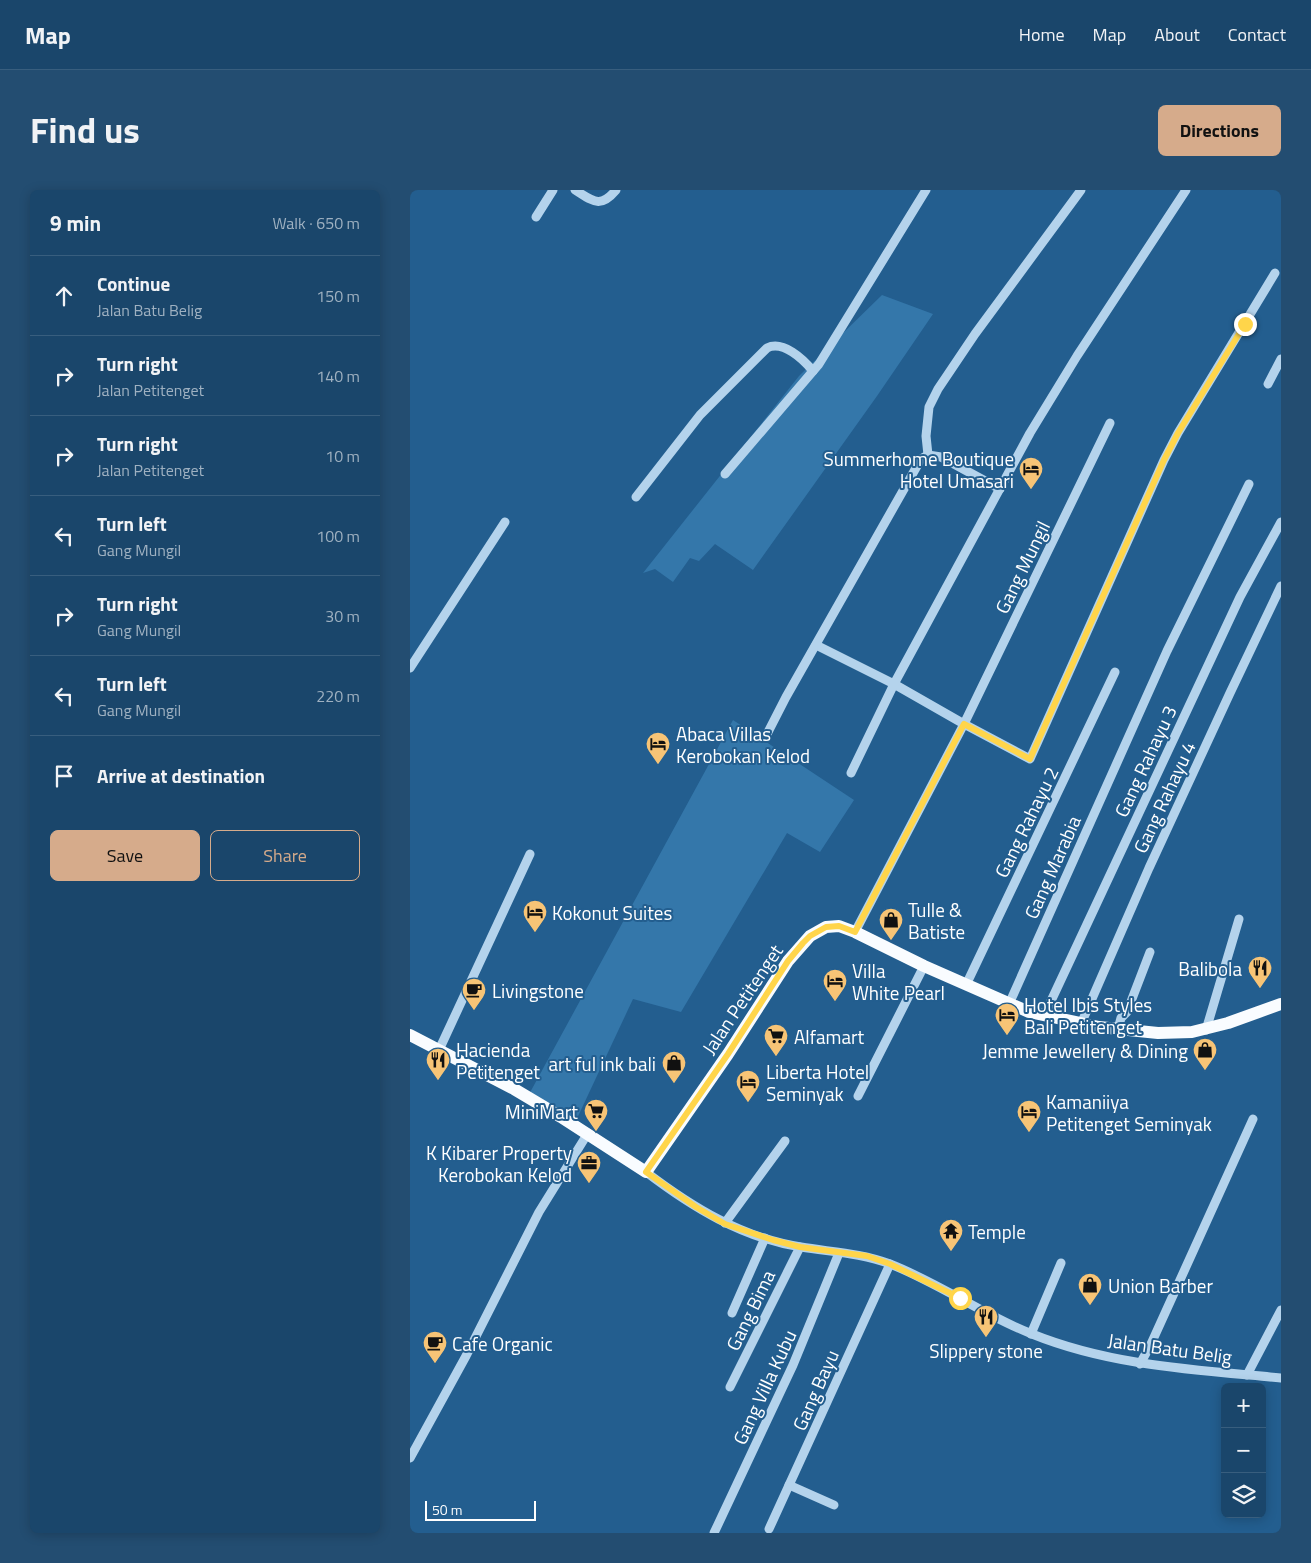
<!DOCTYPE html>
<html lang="en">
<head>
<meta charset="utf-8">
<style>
	body { margin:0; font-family:"Titillium Web",sans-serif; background:#234d71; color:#f1f3f6 }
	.controls { position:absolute; right:15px; bottom:15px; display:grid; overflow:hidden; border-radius:8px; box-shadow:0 2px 12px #0003 }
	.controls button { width:45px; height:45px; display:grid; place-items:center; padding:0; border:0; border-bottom:1px solid #385e7e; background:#1a466b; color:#f1f3f6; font:25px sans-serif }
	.scale { position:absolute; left:15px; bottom:12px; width:111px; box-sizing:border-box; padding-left:5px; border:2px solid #fff; border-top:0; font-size:14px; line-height:18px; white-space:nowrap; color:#fff; -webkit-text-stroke:4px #235e8f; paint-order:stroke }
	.stop { position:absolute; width:15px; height:15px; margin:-11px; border:4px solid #ffd54a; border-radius:50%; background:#fff }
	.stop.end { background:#ffd54a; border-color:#fff; box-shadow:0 1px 5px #0008 }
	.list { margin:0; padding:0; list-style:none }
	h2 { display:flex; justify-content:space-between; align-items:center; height:65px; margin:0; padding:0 20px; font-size:21px }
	h2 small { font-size:16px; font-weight:400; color:#9fb1c1 }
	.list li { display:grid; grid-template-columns:32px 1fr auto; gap:15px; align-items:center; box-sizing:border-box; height:80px; padding:0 20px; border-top:1px solid #385e7e }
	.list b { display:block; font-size:19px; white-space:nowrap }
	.list p { margin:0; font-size:16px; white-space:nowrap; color:#9fb1c1 }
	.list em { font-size:16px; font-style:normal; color:#9fb1c1 }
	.actions { display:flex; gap:10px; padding:15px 20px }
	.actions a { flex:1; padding:11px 0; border:1px solid #d6ab8b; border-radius:8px; text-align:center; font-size:18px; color:#d6ab8b }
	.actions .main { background:#d6ab8b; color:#111 }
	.icon { flex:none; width:28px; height:28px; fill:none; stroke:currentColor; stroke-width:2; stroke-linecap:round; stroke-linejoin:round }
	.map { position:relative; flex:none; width:871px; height:1343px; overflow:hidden; border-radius:8px }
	header { display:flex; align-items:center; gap:30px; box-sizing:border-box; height:70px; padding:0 25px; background:#1a466b; border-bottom:1px solid #385e7e }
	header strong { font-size:24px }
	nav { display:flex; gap:28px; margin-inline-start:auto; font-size:18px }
	.intro { display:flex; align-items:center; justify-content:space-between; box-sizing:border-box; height:120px; padding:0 30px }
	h1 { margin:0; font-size:35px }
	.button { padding:12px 22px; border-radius:8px; background:#d6ab8b; color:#111; font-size:18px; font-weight:700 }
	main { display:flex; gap:30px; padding:0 30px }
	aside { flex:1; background:#1a466b; border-radius:8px; box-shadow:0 2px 12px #0003 }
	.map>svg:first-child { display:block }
</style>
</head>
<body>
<header>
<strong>Map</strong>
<nav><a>Home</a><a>Map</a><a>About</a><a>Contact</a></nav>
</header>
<div class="intro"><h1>Find us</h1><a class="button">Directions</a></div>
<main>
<aside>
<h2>9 min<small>Walk · 650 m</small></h2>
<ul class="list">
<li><svg class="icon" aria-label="ahead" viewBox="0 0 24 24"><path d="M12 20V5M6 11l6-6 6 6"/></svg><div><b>Continue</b><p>Jalan Batu Belig</p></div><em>150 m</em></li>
<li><svg class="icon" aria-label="right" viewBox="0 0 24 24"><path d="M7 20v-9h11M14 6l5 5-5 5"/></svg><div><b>Turn right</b><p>Jalan Petitenget</p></div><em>140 m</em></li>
<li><svg class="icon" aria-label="right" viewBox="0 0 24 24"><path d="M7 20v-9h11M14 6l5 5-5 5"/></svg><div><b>Turn right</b><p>Jalan Petitenget</p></div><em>10 m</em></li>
<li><svg class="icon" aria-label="left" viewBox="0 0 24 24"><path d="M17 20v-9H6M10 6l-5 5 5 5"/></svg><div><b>Turn left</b><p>Gang Mungil</p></div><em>100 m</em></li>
<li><svg class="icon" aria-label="right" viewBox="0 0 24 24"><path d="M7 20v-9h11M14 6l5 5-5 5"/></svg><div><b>Turn right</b><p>Gang Mungil</p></div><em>30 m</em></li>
<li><svg class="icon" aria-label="left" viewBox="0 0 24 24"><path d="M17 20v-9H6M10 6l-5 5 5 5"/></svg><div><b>Turn left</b><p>Gang Mungil</p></div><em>220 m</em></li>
<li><svg class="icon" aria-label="arrive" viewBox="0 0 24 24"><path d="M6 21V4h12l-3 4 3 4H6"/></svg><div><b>Arrive at destination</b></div></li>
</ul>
<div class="actions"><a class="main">Save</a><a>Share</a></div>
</aside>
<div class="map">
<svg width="871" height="1343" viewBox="0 0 871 1343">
	<rect width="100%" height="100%" fill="#235e8f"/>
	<!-- green -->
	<g fill="#3477aa">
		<path d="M472 105 523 124 467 206 343 380 305 354 289 371 280 368 263 392 245 379 233 383 389 186Z"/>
		<path d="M323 530 444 610 410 662 377 643 271 822 223 809 163 937 117 908Z"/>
	</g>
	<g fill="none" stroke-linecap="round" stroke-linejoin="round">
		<!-- minor -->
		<g stroke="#b4d3ec" stroke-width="9">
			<path d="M165 0C183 11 190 19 206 0"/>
			<path d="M126 27 143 0"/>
			<path d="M858 194 871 169"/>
			<path d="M518 265 516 246 519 217 528 199 565 144 671 0"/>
			<path d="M518 265 531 267 590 299"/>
			<path d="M315 284 409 174 516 0"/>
			<path d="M226 307 290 225 357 158C373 150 393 169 403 181"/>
			<path d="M406 455 484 494 554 534 620 569 754 270 768 243 865 83"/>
			<path d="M0 478 95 332"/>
			<path d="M356 546 376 507 511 269 518 265"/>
			<path d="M441 583 484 494 620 243 667 166 776 0"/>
			<path d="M445 742 554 534 700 233"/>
			<path d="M556 795 705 482"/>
			<path d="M599 814 757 461 839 294"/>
			<path d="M634 826 830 407 871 332"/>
			<path d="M671 834 739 678 820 503 871 396"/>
			<path d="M708 839 711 828 717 822 740 762"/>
			<path d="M796 840 829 729"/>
			<path d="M29 860 120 664"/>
			<path d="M448 906 514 776"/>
			<path d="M236 982C282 1017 332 1048 391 1057 421 1062 451 1063 480 1074 529 1093 573 1125 622 1144 701 1176 787 1180 871 1188"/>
			<path d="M315 1033 375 951"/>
			<path d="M322 1123 355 1048"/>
			<path d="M621 1144 651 1073"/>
			<path d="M730 1174 741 1154 843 929"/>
			<path d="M837 1185 871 1120"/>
			<path d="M320 1197 390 1057"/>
			<path d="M0 1268 56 1166 129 1022 178 943"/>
			<path d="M379 1295 424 1315"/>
			<path d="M359 1339 480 1074"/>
			<path d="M304 1343 383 1175 429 1063"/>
		</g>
		<!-- major -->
		<path stroke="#f9fcff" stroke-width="12" d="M0 845 104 899 151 927 236 982 318 864 378 771 400 746 416 737 429 736 445 742 514 776 619 822 689 837 748 843 782 842 818 833 871 814"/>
	</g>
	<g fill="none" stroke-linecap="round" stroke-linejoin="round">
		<!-- route -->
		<path stroke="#ffd54a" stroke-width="6" d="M550 1108 480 1074 457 1066 390 1057 363 1050 315 1034 286 1017 236 982 318 864 378 771 393 753 400 746 416 737 429 736 445 742 554 534 620 569 754 270 768 243 835 134"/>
	</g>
	<!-- icons -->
	<defs>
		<symbol id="hotel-pin" viewBox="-11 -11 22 30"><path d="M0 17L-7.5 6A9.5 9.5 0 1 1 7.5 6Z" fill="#f7c476" stroke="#235e8f"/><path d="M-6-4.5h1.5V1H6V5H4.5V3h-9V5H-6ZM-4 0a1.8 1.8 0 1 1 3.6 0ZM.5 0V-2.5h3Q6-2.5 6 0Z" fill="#111"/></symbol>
		<symbol id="shop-pin" viewBox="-11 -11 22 30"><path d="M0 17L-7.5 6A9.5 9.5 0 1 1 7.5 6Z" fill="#f7c476" stroke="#235e8f"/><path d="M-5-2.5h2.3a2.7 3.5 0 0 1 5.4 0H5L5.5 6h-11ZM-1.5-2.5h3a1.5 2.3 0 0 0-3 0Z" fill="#111"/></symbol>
		<symbol id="restaurant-pin" viewBox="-11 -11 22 30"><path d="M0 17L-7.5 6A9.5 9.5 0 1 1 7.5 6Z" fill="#f7c476" stroke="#235e8f"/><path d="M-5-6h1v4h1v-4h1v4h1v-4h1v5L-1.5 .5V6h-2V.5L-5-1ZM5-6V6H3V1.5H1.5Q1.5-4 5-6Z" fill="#111"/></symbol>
		<symbol id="cafe-pin" viewBox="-11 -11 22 30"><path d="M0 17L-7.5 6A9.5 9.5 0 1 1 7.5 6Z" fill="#f7c476" stroke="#235e8f"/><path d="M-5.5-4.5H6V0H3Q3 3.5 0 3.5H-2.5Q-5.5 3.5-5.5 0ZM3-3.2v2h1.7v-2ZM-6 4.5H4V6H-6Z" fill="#111"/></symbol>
		<symbol id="supermarket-pin" viewBox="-11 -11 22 30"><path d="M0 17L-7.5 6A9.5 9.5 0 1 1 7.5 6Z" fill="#f7c476" stroke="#235e8f"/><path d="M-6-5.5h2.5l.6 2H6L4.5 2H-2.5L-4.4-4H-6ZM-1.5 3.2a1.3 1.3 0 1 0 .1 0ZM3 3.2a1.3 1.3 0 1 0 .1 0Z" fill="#111"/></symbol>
		<symbol id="office-pin" viewBox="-11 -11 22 30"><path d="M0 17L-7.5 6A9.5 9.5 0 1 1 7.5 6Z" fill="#f7c476" stroke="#235e8f"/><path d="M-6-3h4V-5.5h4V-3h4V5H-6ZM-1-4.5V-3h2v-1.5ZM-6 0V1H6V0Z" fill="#111"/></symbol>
		<symbol id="temple-pin" viewBox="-11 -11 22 30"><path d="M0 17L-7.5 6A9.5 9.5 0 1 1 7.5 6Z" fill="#f7c476" stroke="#235e8f"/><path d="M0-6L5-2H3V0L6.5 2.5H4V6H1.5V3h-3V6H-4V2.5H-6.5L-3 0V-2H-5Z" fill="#111"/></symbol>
	</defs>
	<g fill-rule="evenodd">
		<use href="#hotel-pin" x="607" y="265" width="28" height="38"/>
		<use href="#hotel-pin" x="234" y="540" width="28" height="38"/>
		<use href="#hotel-pin" x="111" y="708" width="28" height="38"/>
		<use href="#shop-pin" x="467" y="716" width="28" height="38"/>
		<use href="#restaurant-pin" x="836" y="764" width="28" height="38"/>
		<use href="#hotel-pin" x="411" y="777" width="28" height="38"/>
		<use href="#cafe-pin" x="50" y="786" width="28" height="38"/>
		<use href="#hotel-pin" x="583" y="811" width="28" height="38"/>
		<use href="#supermarket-pin" x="352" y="832" width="28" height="38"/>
		<use href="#shop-pin" x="781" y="846" width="28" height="38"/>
		<use href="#restaurant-pin" x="14" y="856" width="28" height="38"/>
		<use href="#shop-pin" x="250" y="859" width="28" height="38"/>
		<use href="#hotel-pin" x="324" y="878" width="28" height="38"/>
		<use href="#supermarket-pin" x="172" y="907" width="28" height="38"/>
		<use href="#hotel-pin" x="605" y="908" width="28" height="38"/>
		<use href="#office-pin" x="165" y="959" width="28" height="38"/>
		<use href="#temple-pin" x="527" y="1027" width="28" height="38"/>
		<use href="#shop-pin" x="666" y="1081" width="28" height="38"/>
		<use href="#restaurant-pin" x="562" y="1113" width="28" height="38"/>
		<use href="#cafe-pin" x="11" y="1139" width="28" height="38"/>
	</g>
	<g text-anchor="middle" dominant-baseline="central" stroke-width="4" stroke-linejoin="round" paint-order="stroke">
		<!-- poi labels -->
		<g font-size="19" fill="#fff" stroke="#235e8f" text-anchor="start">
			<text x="604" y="268" text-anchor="end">Summerhome Boutique<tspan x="604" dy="22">Hotel Umasari</tspan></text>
			<text x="266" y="543">Abaca Villas<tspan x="266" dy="22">Kerobokan Kelod</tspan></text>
			<text x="498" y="719">Tulle &amp;<tspan x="498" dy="22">Batiste</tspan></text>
			<text x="142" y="722">Kokonut Suites</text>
			<text x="832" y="778" text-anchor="end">Balibola</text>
			<text x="442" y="780">Villa<tspan x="442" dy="22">White Pearl</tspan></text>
			<text x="82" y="800">Livingstone</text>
			<text x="614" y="814">Hotel Ibis Styles<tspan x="614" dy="22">Bali Petitenget</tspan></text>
			<text x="384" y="846">Alfamart</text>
			<text x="46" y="859">Hacienda<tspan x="46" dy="22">Petitenget</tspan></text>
			<text x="778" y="860" text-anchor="end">Jemme Jewellery &amp; Dining</text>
			<text x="246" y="873" text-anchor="end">art ful ink bali</text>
			<text x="356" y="881">Liberta Hotel<tspan x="356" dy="22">Seminyak</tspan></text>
			<text x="636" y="911">Kamaniiya<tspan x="636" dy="22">Petitenget Seminyak</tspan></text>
			<text x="168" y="921" text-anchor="end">MiniMart</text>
			<text x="162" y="962" text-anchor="end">K Kibarer Property<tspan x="162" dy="22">Kerobokan Kelod</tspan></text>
			<text x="558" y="1041">Temple</text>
			<text x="698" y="1095">Union Barber</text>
			<text x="42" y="1153">Cafe Organic</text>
			<text x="576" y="1160" text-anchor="middle">Slippery stone</text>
		</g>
		<!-- street labels -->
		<g font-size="19" fill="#fff" stroke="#235e8f">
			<text transform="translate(612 377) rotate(-64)">Gang Mungil</text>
			<text transform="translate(735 571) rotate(-65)">Gang Rahayu 3</text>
			<text transform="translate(754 607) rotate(-65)">Gang Rahayu 4</text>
			<text transform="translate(616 632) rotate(-64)">Gang Rahayu 2</text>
			<text transform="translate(642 677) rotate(-66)">Gang Marabia</text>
			<text transform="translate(332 809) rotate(-56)">Jalan Petitenget</text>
			<text transform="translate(340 1120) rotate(-64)">Gang Bima</text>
			<text transform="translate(760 1158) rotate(8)">Jalan Batu Belig</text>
			<text transform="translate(354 1197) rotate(-65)">Gang Villa Kubu</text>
			<text transform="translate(405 1200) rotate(-66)">Gang Bayu</text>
		</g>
	</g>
</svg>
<div class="controls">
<button>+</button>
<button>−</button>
<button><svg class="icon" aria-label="layers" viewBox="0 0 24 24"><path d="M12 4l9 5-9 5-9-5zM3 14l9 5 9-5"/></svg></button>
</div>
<div class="scale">50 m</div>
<div class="stop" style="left:550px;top:1108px"></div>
<div class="stop end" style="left:835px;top:134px"></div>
</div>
</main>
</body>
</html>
